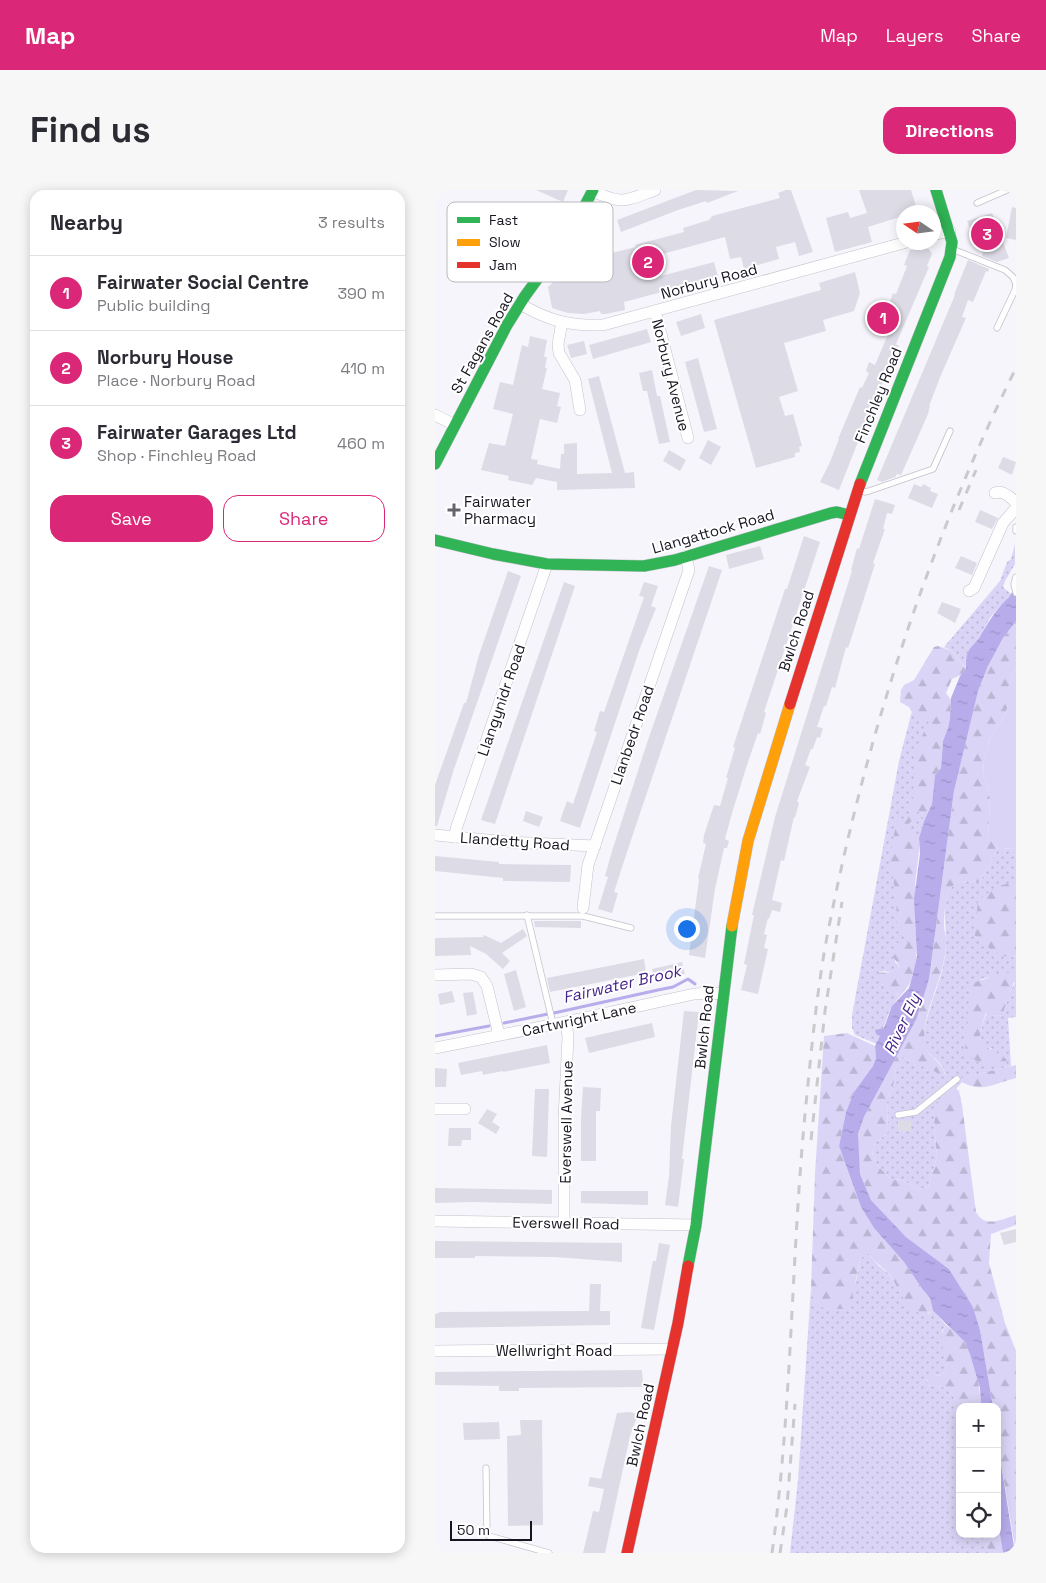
<!DOCTYPE html>
<html lang="en">
<head>
<meta charset="utf-8">
<style>
	body { margin:0; font-family:"Space Grotesk",sans-serif; background:#f7f7f7; color:#2b2b33 }
	.controls { position:absolute; right:15px; bottom:15px; display:grid; overflow:hidden; border-radius:10px; box-shadow:0 2px 12px #0003 }
	.controls button { width:45px; height:45px; display:grid; place-items:center; padding:0; border:0; border-bottom:1px solid #e1e1e2; background:#fff; color:#2b2b33; font:25px sans-serif }
	.compass { position:absolute; left:461px; top:15px; width:45px; height:45px; border-radius:50%; background:#fff; box-shadow:0 2px 12px #0003; rotate:283deg }
	.scale { position:absolute; left:15px; bottom:12px; width:82px; box-sizing:border-box; padding-left:5px; border:2px solid #171520; border-top:0; font-size:14px; line-height:18px; white-space:nowrap; color:#171520; -webkit-text-stroke:4px #fff; paint-order:stroke }
	.you { position:absolute; left:251px; top:738px; width:18px; height:18px; margin:-12px; border:4px solid #fff; border-radius:50%; background:#1a73e8; box-shadow:0 0 0 8px #1a73e833 }
	.badge { display:grid; place-items:center; width:32px; height:32px; border-radius:50%; background:#db2777; color:#fff; font-size:16px; font-weight:700 }
	.pin { position:absolute; translate:-50% -50%; border:2px solid #fff; box-shadow:0 1px 5px #0006 }
	.list { margin:0; padding:0; list-style:none }
	h2 { display:flex; justify-content:space-between; align-items:center; height:65px; margin:0; padding:0 20px; font-size:21px }
	h2 small { font-size:16px; font-weight:400; color:#7c7c81 }
	.list li { display:grid; grid-template-columns:32px 1fr auto; gap:15px; align-items:center; box-sizing:border-box; height:75px; padding:0 20px; border-top:1px solid #e1e1e2 }
	.list b { display:block; font-size:19px; white-space:nowrap }
	.list p { margin:0; font-size:16px; white-space:nowrap; color:#7c7c81 }
	.list em { font-size:16px; font-style:normal; color:#7c7c81 }
	.actions { display:flex; gap:10px; padding:15px 20px }
	.actions a { flex:1; padding:11px 0; border:1px solid #db2777; border-radius:15px; text-align:center; font-size:18px; color:#db2777 }
	.actions .main { background:#db2777; color:#fff }
	.icon { flex:none; width:28px; height:28px; fill:none; stroke:currentColor; stroke-width:2; stroke-linecap:round; stroke-linejoin:round }
	.map { position:relative; flex:none; width:581px; height:1363px; overflow:hidden; border-radius:15px }
	header { display:flex; align-items:center; gap:30px; box-sizing:border-box; height:70px; padding:0 25px; background:#db2777; color:#fff }
	header strong { font-size:24px }
	nav { display:flex; gap:28px; margin-inline-start:auto; font-size:18px }
	.intro { display:flex; align-items:center; justify-content:space-between; box-sizing:border-box; height:120px; padding:0 30px }
	h1 { margin:0; font-size:35px }
	.button { padding:12px 22px; border-radius:15px; background:#db2777; color:#fff; font-size:18px; font-weight:700 }
	main { display:flex; gap:30px; padding:0 30px }
	aside { flex:1; background:#fff; border-radius:15px; box-shadow:0 2px 12px #0003 }
	.map>svg:first-child { display:block }
</style>
</head>
<body>
<header>
<strong>Map</strong>
<nav><a>Map</a><a>Layers</a><a>Share</a></nav>
</header>
<div class="intro"><h1>Find us</h1><a class="button">Directions</a></div>
<main>
<aside>
<h2>Nearby<small>3 results</small></h2>
<ul class="list">
<li><span class="badge">1</span><div><b>Fairwater Social Centre</b><p>Public building</p></div><em>390 m</em></li>
<li><span class="badge">2</span><div><b>Norbury House</b><p>Place · Norbury Road</p></div><em>410 m</em></li>
<li><span class="badge">3</span><div><b>Fairwater Garages Ltd</b><p>Shop · Finchley Road</p></div><em>460 m</em></li>
</ul>
<div class="actions"><a class="main">Save</a><a>Share</a></div>
</aside>
<div class="map">
<svg width="581" height="1363" viewBox="0 0 581 1363">
	<defs>
		<pattern id="grass-dots" width="8" height="8" patternUnits="userSpaceOnUse" patternTransform="scale(1.25)"><rect width="8" height="8" fill="#dad5f6"/><path d="M2 2h.1M6 6h.1" fill="none" stroke="#bab6d3" stroke-width="1.8" stroke-linecap="round"/></pattern>
		<pattern id="forest-firs" width="22" height="20" patternUnits="userSpaceOnUse" patternTransform="scale(1.25)"><rect width="22" height="20" fill="#dad5f6"/><path d="M5 1l3.5 6h-7zM16 11l3.5 6h-7z" fill="#bab6d3"/></pattern>
		<pattern id="water-ripples" width="26" height="14" patternUnits="userSpaceOnUse" patternTransform="scale(1.25)"><rect width="26" height="14" fill="#b8aceb"/><path d="M2 4q2-2 4 0t4 0M15 11q2-2 4 0t4 0" fill="none" stroke="#9d93c9"/></pattern>
	</defs>
	<rect width="100%" height="100%" fill="#f6f5fc"/>
	<!-- grass -->
	<g fill="url(#grass-dots)" fill-rule="evenodd">
		<path d="M580 354V374L570 391 568 397 576 404C570 413 561 419 555 428 551 434 548 442 543 449 538 458 529 465 530 477L517 461 509 457 565 391 572 372 576 369Z"/>
		<path d="M477 521 496 525 486 622 489 631 484 648 479 646 481 731 474 729 480 741 481 756C474 752 468 751 460 754V772L465 777 457 782 449 781 443 783C445 795 455 804 466 805 451 821 451 835 442 854L420 845 417 838V825L464 571Z"/>
		<path d="M563 658 581 659V693H575L540 746 559 761 579 767 581 766V827L573 828 576 876 523 889 527 892 521 899 499 935 502 967 493 997 484 999 467 990 456 989 441 974 437 963 440 953 453 942 452 908 458 898 461 877 467 867 510 885C509 871 493 867 489 855 485 840 503 797 507 781 509 772 511 763 511 754 512 737 506 718 514 701 520 689 535 691 545 692ZM555 787 580 793 574 804 568 825 561 826 552 823C547 832 547 841 544 850L548 856 558 859 530 862 546 789Z"/>
		<path d="M430 1065 435 1066 444 1076 453 1083 460 1093 493 1124 498 1121 511 1135 507 1141 512 1179 507 1185 498 1186 491 1189 493 1194C498 1197 504 1195 510 1198 517 1201 522 1212 525 1219V1344H550L553 1363H355L363 1290 376 1098C380 1119 389 1119 408 1119L421 1091 425 1069Z"/>
	</g>
	<!-- forest -->
	<g fill="url(#forest-firs)">
		<path d="M581 431V477L573 499V515L570 526 555 548 549 570 548 586 553 596 555 609 553 646 563 658 545 692C534 691 520 689 514 701 510 710 509 725 509 735 509 742 512 748 511 754 510 787 488 819 489 851 489 866 509 871 510 886L467 867 461 877 458 898 452 908 453 942 440 953 437 963 441 974 456 989 467 990 484 999 493 997 502 967 499 935 504 904 516 894 524 901 527 915 541 1022C550 1039 567 1029 581 1025V1035L556 1044 554 1073 570 1133 581 1161V1363L564 1261 562 1217H558L545 1140 538 1117 514 1079 471 1047 436 1010 425 984 423 961V944L429 927 482 828 494 789 519 601 537 523 543 501 553 476 568 448Z"/>
		<path d="M503 456 517 461 531 479 528 484 517 489 511 503 516 510 515 528 513 538 508 551 506 578 500 585 497 614 489 631 486 622 483 621 477 631 474 633 478 644 484 648C485 670 479 689 479 709 479 740 490 781 466 805L453 802 443 788 442 783 457 782 465 777 457 765 460 754 465 752H474V745L464 747 462 733 461 705 455 671 461 632 472 630 477 611 482 557 494 531 486 534 481 530 474 517 465 512 466 500 469 495 479 490 499 457Z"/>
		<path d="M575 693H581V766C565 770 552 756 540 746L543 710 563 696Z"/>
		<path d="M570 782 579 784C580 798 571 810 568 825L561 826 551 823C547 832 547 841 544 850 551 859 563 861 572 870 558 883 542 873 530 862L535 794Z"/>
		<path d="M412 843 440 856 441 868 438 876 419 902 411 922 404 956 426 1017 439 1038 469 1072 488 1100 495 1108 498 1121C475 1133 465 1099 455 1085 449 1078 441 1073 435 1066L431 1065 425 1069 416 1113 408 1119C389 1119 380 1120 376 1098L380 983 389 846Z"/>
		<path d="M581 875V888C557 894 546 905 522 889Z"/>
		<path d="M511 1135C517 1140 524 1145 529 1151 541 1166 545 1198 546 1217H525V1219C522 1212 517 1201 510 1198 504 1195 498 1197 493 1194L491 1188 498 1186 507 1185 512 1179C511 1163 501 1149 511 1135Z"/>
		<path d="M562 1326 568 1363H553L550 1344H562Z"/>
	</g>
	<!-- park -->
	<path fill="#dad5f6" d="M581 477V659L563 658 553 646 555 609 553 596 548 586 549 570 555 548 570 526 573 515V499Z"/>
	<!-- water -->
	<g fill="url(#water-ripples)">
		<path d="M581 399V431L568 448 553 476 543 501 519 601 494 789 482 828 429 927 423 944 425 984 436 1010 471 1047 514 1079 538 1117 545 1140 558 1217H546L545 1198 535 1164 530 1152 498 1121 495 1108 488 1100 469 1072 439 1038 426 1017 404 956 411 922 419 902 438 876 441 868 440 856 445 846 441 844 440 840 449 838 457 816 474 798 478 784 482 766 479 709 485 664 484 648 489 631 497 614 500 585 506 578 508 551 513 538 515 528 516 508 525 486 531 479C530 473 531 466 534 460 537 456 541 452 544 448 553 433 559 422 571 410 575 407 576 402 581 399Z"/>
		<path d="M562 1245 564 1261 580 1363H568L562 1326Z"/>
	</g>
	<g fill="none" stroke-linecap="round" stroke-linejoin="round">
		<!-- stream -->
		<g stroke="#b8aceb" stroke-width="3">
			<path d="M119 823 223 800 238 797 253 789 260 794"/>
			<path d="M69 833 113 824"/>
			<path d="M0 846 54 836"/>
		</g>
	</g>
	<!-- building -->
	<g fill="#dddbe5">
		<path d="M101 0H133L128 12Z"/>
		<path d="M261 0 303 1 272 13 271 11 243 20 186 42 182 30Z"/>
		<path d="M351 0H356L378 62 364 66 360 52 341 57 344 69 309 79 306 67 295 69 290 47 220 66 226 86 279 72 283 87 189 112 190 120 171 124H166L165 121 149 124 133 123 117 118 113 97 140 72 201 57 200 55 249 42 248 38 274 30 277 26 345 8 343 3Z"/>
		<path d="M424 0H476L483 22H468V26L433 37 437 52 400 62 391 28 413 22 415 28 432 23Z"/>
		<path d="M577 17 581 18V50L571 48Z"/>
		<path d="M557 23 574 68 562 72 547 66 548 63 541 44 538 45 532 31Z"/>
		<path d="M488 57 494 59 497 64 492 76 494 77 461 154 464 156 432 229 404 300 385 292 395 272 404 249H403L425 197 427 198 434 183 431 181 434 172 440 175 457 135 437 127 444 110 454 115 458 103 461 104 472 76 469 75 475 60Z"/>
		<path d="M533 70 554 79 553 82 551 81 538 112 533 110 527 127 531 128 506 185 494 216H495L493 224 466 285 462 284 460 287 447 292 442 290 520 105H519Z"/>
		<path d="M420 82 425 103 419 121 388 130 391 141 349 153 363 201 344 207 350 226 358 224 367 256 364 257 365 262 360 263V267L321 278 279 130 386 100 384 93Z"/>
		<path d="M266 124 270 138 246 146 241 132Z"/>
		<path d="M212 139 216 152 158 169 154 155Z"/>
		<path d="M95 146 112 150 109 167H112L110 178H112L107 199 125 203 122 216 126 217 122 233 105 229 96 269 103 270 102 274 125 279 126 264H129V254L142 253V284L177 283 153 189 164 186 190 283 199 282 200 298 122 300V292L101 288 97 295 73 290 74 286 46 280 54 253 70 256 78 224 58 219 65 192 78 195 87 155 93 157Z"/>
		<path d="M149 151 152 164 136 168 132 155Z"/>
		<path d="M263 168 282 239 269 242 250 172Z"/>
		<path d="M217 180 222 206H225L235 252 224 254 212 201H208L204 183Z"/>
		<path d="M273 250 286 257 276 275 264 268Z"/>
		<path d="M234 260 251 270 245 281 228 271Z"/>
		<path d="M568 267 581 272 577 285 563 278Z"/>
		<path d="M479 294 487 297 488 294 496 298 495 301 503 304 497 318 473 308Z"/>
		<path d="M440 309 460 315 457 324 452 323 448 339H450L438 373 440 374 416 449 413 458 411 457 400 498 397 497 391 516H389L382 537 388 538 385 548 382 547 378 559H376L370 575 375 577 362 611 364 613 360 628 359 627 349 671 346 670 337 710 347 713 345 722 337 720 334 729 333 728 329 744 332 745 329 758 333 759 323 804 306 800 312 775 309 774 319 725H317L340 627 417 381 416 380 422 358 424 359Z"/>
		<path d="M545 320 563 328 557 339 540 332Z"/>
		<path d="M369 346 385 352 329 522 331 523 328 534 325 544 323 543 312 575 297 623 290 649 294 651 292 658H289L280 699 270 768 254 765 264 689 263 688 271 654 268 653 269 645 279 615 285 616 293 588H291L300 558 298 557 350 399H352Z"/>
		<path d="M325 356 329 369 294 379 291 365Z"/>
		<path d="M526 366 542 373 537 385 520 378Z"/>
		<path d="M274 376 287 380 192 662 179 702 183 703 177 723 163 719 173 687 170 686 177 661 213 550Z"/>
		<path d="M73 381 86 386 19 579 2 636H0V595L29 513H31L44 465Z"/>
		<path d="M129 392 140 396 60 634 46 630Z"/>
		<path d="M209 392 223 396 216 416 221 418 205 458 145 638 125 631 132 611 138 614 162 542 159 541 165 521 169 522 209 407 204 406Z"/>
		<path d="M507 412 526 419 520 433 502 423Z"/>
		<path d="M91 621 108 627 104 637 88 631Z"/>
		<path d="M0 666 64 672V674L136 675 135 692 68 691V688L0 681Z"/>
		<path d="M99 731H146V738L100 737Z"/>
		<path d="M88 739 92 746 67 763 75 771 68 779 51 764 35 756 36 765 0 766V748L48 747 49 745 66 753Z"/>
		<path d="M209 769 211 783 115 802 112 788Z"/>
		<path d="M247 772 250 784 220 791 217 779Z"/>
		<path d="M81 780 91 817 79 821 69 784Z"/>
		<path d="M17 801 20 812 5 815 3 804Z"/>
		<path d="M38 802 42 824 32 826 28 803Z"/>
		<path d="M249 821 264 822 247 969H249L243 1017 230 1015 234 986 236 936Z"/>
		<path d="M217 833 220 847 154 863 150 848Z"/>
		<path d="M112 855 115 873 68 882V881L48 885 47 881 26 885 23 873Z"/>
		<path d="M0 878 12 879 11 897H0Z"/>
		<path d="M148 897 166 898 165 921H161V971H146V928Z"/>
		<path d="M100 899H114L112 967 97 966Z"/>
		<path d="M52 919 62 924 57 932 65 937 61 944 43 933Z"/>
		<path d="M476 930V941H463V931Z"/>
		<path d="M14 938H36V950H27L26 956H13Z"/>
		<path d="M0 998 117 1000V1014L39 1012 0 1013Z"/>
		<path d="M146 1001H213V1015L146 1013Z"/>
		<path d="M581 1039V1052L569 1055 565 1043Z"/>
		<path d="M0 1051 187 1053V1072L119 1067 40 1066V1068H0Z"/>
		<path d="M224 1053 235 1055 219 1140 206 1138 217 1075 218 1071H221Z"/>
		<path d="M155 1094H166L165 1121H175V1135L0 1138V1124L6 1122 154 1121Z"/>
		<path d="M207 1180 208 1197 84 1198V1201H64V1196L0 1195V1182Z"/>
		<path d="M195 1222 203 1224 195 1246 170 1363H148L158 1321 164 1322 169 1299 153 1296 155 1287 166 1289 182 1223Z"/>
		<path d="M85 1230H107L108 1335 73 1336 72 1246 86 1245Z"/>
		<path d="M64 1232 65 1249 29 1250 28 1233Z"/>
	</g>
	<g fill="none" stroke-linecap="round" stroke-linejoin="round">
		<defs>
			<g id="lane">
				<path d="M542 13 572 0"/>
				<path d="M517 59 570 80 578 87 581 94"/>
				<path d="M562 138 580 100 581 95"/>
				<path d="M425 300 430 302 434 301 498 279 515 241"/>
				<path d="M581 337V341"/>
				<path d="M581 387 579 394 581 403"/>
				<path d="M92 725 118 834"/>
				<path d="M0 726H148L196 738"/>
				<path d="M463 925 481 922 522 889"/>
				<path d="M51 1278 52 1344 54 1346 114 1363"/>
			</g>
			<g id="street">
				<path d="M157 1C189 15 189 11 220 0"/>
				<path d="M498 45 515 41"/>
				<path d="M85 114C115 131 133 136 168 135L472 52"/>
				<path d="M220 121 253 248"/>
				<path d="M127 132 123 154 124 163 140 190 145 220"/>
				<path d="M0 225 20 235"/>
				<path d="M560 303 565 302C572 304 576 307 581 313"/>
				<path d="M534 401 539 398 568 333 581 318"/>
				<path d="M0 645 73 652 160 656"/>
				<path d="M20 647 21 639 112 374"/>
				<path d="M148 718 153 675 254 380 251 366"/>
				<path d="M0 785 36 784 46 787 52 796 64 845"/>
				<path d="M0 858 131 832 259 804 276 803 287 804"/>
				<path d="M0 919H30"/>
				<path d="M0 1031 261 1035"/>
				<path d="M129 1032V929L133 847 131 832"/>
				<path d="M0 1161 237 1159"/>
			</g>
			<g id="fast">
				<path d="M0 274 72 135 90 106 135 44 158 0"/>
				<path d="M425 294 515 67 517 52 501 0"/>
				<path d="M0 350 58 364 112 374 209 376 240 370 396 323 402 322 414 325"/>
				<path d="M253 1076 261 1035 297 736"/>
			</g>
			<path id="slow" d="M297 736 313 651 355 514"/>
			<g id="jam">
				<path d="M355 514 425 294"/>
				<path d="M192 1363 243 1133 253 1076"/>
			</g>
		</defs>
		<!-- lane casing -->
		<use href="#lane" stroke="#c2c1ca" stroke-width="7"/>
		<!-- street casing -->
		<use href="#street" stroke="#c2c1ca" stroke-width="12"/>
		<!-- fast casing -->
		<use href="#fast" stroke="#c2c1ca" stroke-width="12"/>
		<!-- slow casing -->
		<use href="#slow" stroke="#c2c1ca" stroke-width="12"/>
		<!-- jam casing -->
		<use href="#jam" stroke="#c2c1ca" stroke-width="12"/>
		<!-- lane -->
		<use href="#lane" stroke="#fefeff" stroke-width="5.5"/>
		<!-- street -->
		<use href="#street" stroke="#fefeff" stroke-width="11"/>
		<!-- fast -->
		<use href="#fast" stroke="#30b455" stroke-width="11"/>
		<!-- slow -->
		<use href="#slow" stroke="#ff9f0a" stroke-width="11"/>
		<!-- jam -->
		<use href="#jam" stroke="#e5322d" stroke-width="11"/>
		<!-- rail -->
		<g stroke="#cacacc" stroke-width="3" stroke-dasharray="9 9" stroke-linecap="butt">
			<path d="M524 320 541 280"/>
			<path d="M376 950 390 821 407 712"/>
			<path d="M337 1363C358 1211 356 1057 372 904 377 854 382 802 391 752 429 553 491 359 581 178"/>
			<path d="M345 1363 352 1316 360 1214"/>
		</g>
	</g>
	<!-- markers -->
	<path fill="#65636d" stroke="#fff" stroke-width="2" d="M16.5 312.5h5v5h5v5h-5v5h-5v-5h-5v-5h5z"/>
	<g text-anchor="middle" dominant-baseline="central" stroke-width="4" stroke-linejoin="round" paint-order="stroke">
		<!-- street labels -->
		<g font-size="15" fill="#171520" stroke="#fff">
			<text transform="translate(274 91) rotate(-15)">Norbury Road</text>
			<text transform="translate(47 153) rotate(-61)">St Fagans Road</text>
			<text transform="translate(236 185) rotate(76)">Norbury Avenue</text>
			<text transform="translate(443 205) rotate(-68)">Finchley Road</text>
			<text transform="translate(278 341) rotate(-16)">Llangattock Road</text>
			<text transform="translate(361 441) rotate(-72)">Bwlch Road</text>
			<text transform="translate(66 510) rotate(-71)">Llangynidr Road</text>
			<text transform="translate(197 545) rotate(-71)">Llanbedr Road</text>
			<text transform="translate(80 651) rotate(4)">Llandetty Road</text>
			<text transform="translate(144 829) rotate(-12)">Cartwright Lane</text>
			<text transform="translate(269 837) rotate(-84)">Bwlch Road</text>
			<text transform="translate(131 932) rotate(-89)">Everswell Avenue</text>
			<text transform="translate(131 1033) rotate(1)">Everswell Road</text>
			<text x="119" y="1160">Wellwright Road</text>
			<text transform="translate(205 1235) rotate(-78)">Bwlch Road</text>
		</g>
		<!-- poi labels -->
		<g font-size="15" fill="#171520" stroke="#fff" text-anchor="start">
			<text x="29" y="311">Fairwater<tspan x="29" dy="17">Pharmacy</tspan></text>
		</g>
		<!-- water labels -->
		<g font-size="16" font-style="italic" fill="#47268b" stroke="#fff">
			<text transform="translate(187 794) rotate(-13)">Fairwater Brook</text>
			<text transform="translate(467 834) rotate(-65)">River Ely</text>
		</g>
	</g>
	<!-- legend -->
	<rect x="12" y="12" width="166" height="80" rx="8" fill="#fff" stroke="#b9b9bc" stroke-width="1"/>
	<rect x="22" y="27" width="23" height="6" fill="#30b455"/>
	<rect x="22" y="49" width="23" height="7" fill="#ff9f0a"/>
	<rect x="22" y="72" width="23" height="6" fill="#e5322d"/>
	<g font-size="14" fill="#171520">
		<text x="54" y="35">Fast</text>
		<text x="54" y="57">Slow</text>
		<text x="54" y="80">Jam</text>
	</g>
</svg>
<div class="controls">
<button>+</button>
<button>−</button>
<button><svg class="icon" aria-label="locate" viewBox="0 0 24 24"><circle cx="12" cy="12" r="6"/><path d="M12 2v4M12 18v4M2 12h4M18 12h4"/></svg></button>
</div>
<svg class="compass" viewBox="-18 -18 36 36"><path d="M0-13l5 13h-10z" fill="#e53935"/><path d="M0 13l5-13h-10z" fill="#7c7c81"/></svg>
<div class="scale">50 m</div>
<div class="you"></div>
<div class="pin badge" style="left:448px;top:128px">1</div>
<div class="pin badge" style="left:213px;top:72px">2</div>
<div class="pin badge" style="left:552px;top:44px">3</div>
</div>
</main>
</body>
</html>
